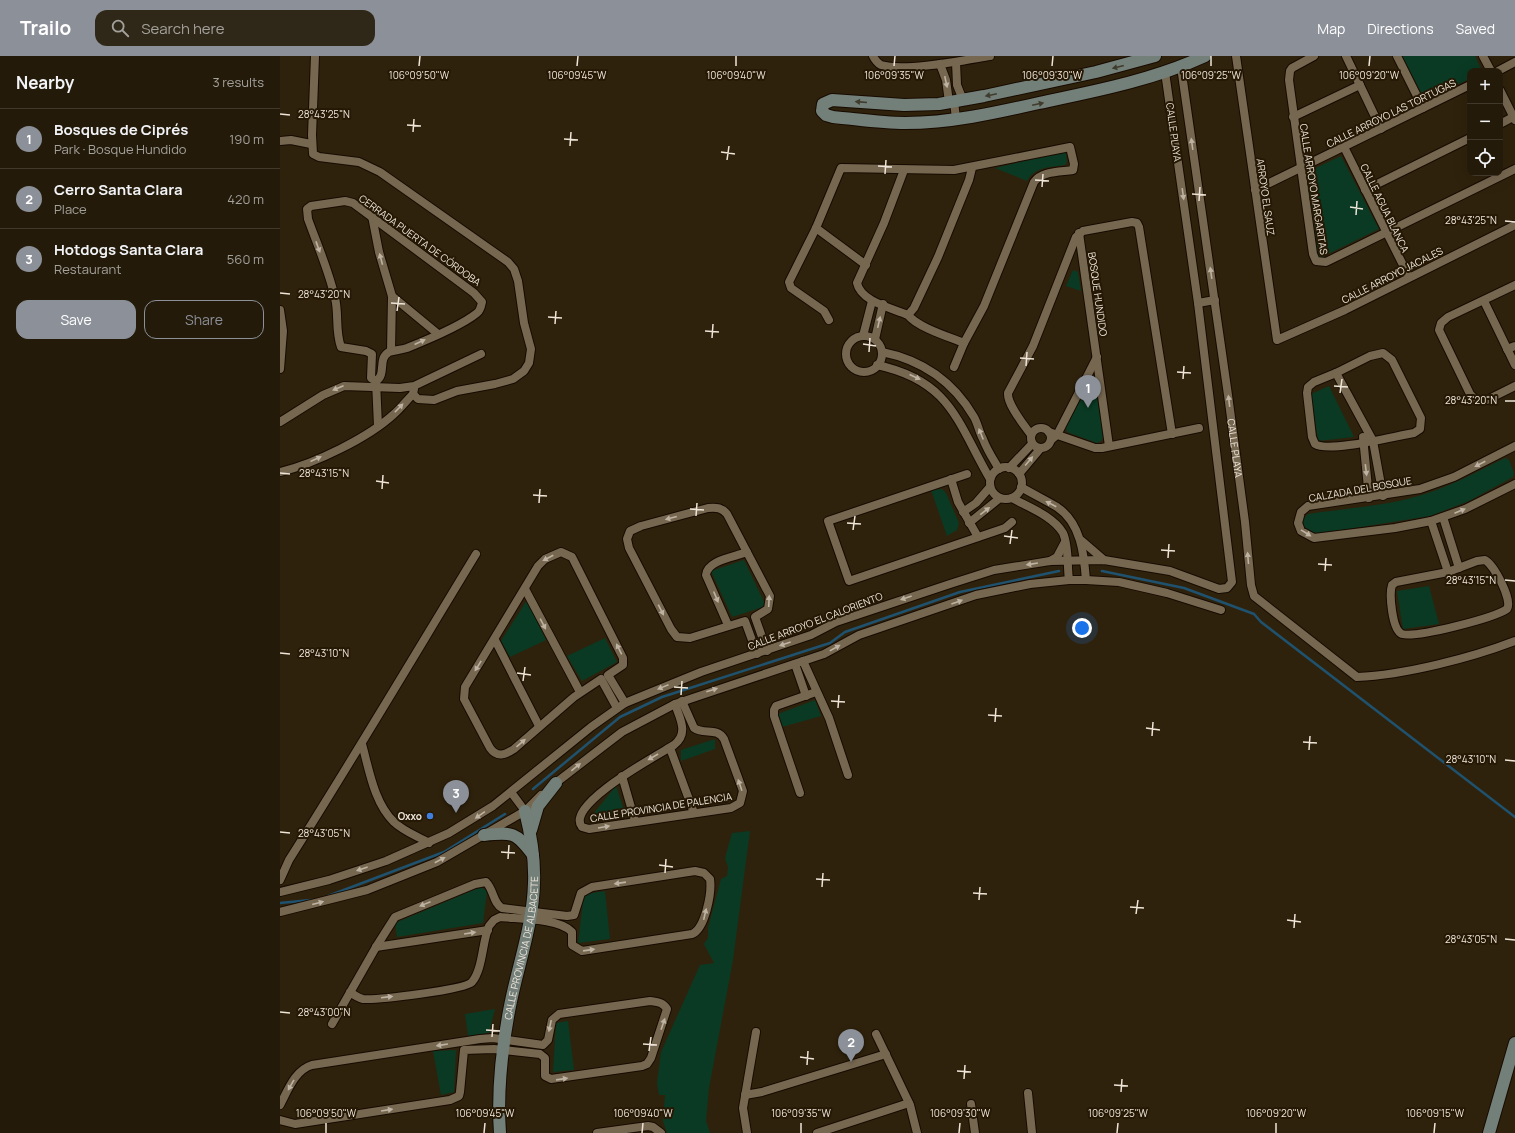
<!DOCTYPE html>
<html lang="en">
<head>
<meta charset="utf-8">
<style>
	body { margin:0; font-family:Manrope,sans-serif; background:#2f2717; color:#f1f3f6 }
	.controls { position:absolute; right:12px; top:12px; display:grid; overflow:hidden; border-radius:8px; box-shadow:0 4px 16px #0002 }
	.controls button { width:36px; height:36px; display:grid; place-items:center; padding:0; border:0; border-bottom:1px solid #40382a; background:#231a09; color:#f1f3f6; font:20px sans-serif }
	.you { position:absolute; left:802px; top:572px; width:14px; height:14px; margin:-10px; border:3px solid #fff; border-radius:50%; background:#1a73e8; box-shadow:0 0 0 6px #1a73e833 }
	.badge { display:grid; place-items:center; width:26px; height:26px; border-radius:50%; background:#8c9099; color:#fff; font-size:13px; font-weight:700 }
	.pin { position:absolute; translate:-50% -33px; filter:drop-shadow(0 1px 2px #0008) }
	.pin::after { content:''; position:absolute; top:21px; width:14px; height:12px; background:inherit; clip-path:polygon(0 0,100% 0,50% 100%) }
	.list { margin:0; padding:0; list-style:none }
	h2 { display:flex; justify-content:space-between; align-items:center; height:52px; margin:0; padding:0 16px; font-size:17px }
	h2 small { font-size:13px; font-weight:400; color:#a3a19c }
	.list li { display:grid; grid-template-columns:26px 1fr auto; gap:12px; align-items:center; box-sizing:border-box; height:60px; padding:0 16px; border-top:1px solid #40382a }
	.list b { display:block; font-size:15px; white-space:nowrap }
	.list p { margin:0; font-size:13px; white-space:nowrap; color:#a3a19c }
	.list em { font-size:13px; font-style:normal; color:#a3a19c }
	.actions { display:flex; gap:8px; padding:12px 16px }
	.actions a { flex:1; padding:9px 0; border:1px solid #8c9099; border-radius:12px; text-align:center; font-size:14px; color:#8c9099 }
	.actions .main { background:#8c9099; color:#fff }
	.icon { flex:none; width:22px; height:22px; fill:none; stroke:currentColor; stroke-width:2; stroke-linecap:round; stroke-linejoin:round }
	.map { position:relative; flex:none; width:1235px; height:1077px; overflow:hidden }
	header { display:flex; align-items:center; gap:24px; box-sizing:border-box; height:56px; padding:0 20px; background:#8c9099; color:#fff }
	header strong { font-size:19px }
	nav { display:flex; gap:22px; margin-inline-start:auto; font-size:14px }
	.search { width:280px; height:36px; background:#2f2717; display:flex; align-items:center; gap:10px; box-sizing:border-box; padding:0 14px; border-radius:12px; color:#a3a19c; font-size:15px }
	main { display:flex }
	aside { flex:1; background:#231a09 }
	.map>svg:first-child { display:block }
</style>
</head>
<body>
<header>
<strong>Trailo</strong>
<div class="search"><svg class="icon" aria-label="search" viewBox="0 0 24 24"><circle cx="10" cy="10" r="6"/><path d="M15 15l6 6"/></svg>Search here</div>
<nav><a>Map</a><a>Directions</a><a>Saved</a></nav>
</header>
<main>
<aside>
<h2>Nearby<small>3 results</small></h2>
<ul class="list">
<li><span class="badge">1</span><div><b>Bosques de Ciprés</b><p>Park · Bosque Hundido</p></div><em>190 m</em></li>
<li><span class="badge">2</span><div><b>Cerro Santa Clara</b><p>Place</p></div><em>420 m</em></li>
<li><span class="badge">3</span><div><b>Hotdogs Santa Clara</b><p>Restaurant</p></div><em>560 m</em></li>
</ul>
<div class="actions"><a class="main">Save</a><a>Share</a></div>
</aside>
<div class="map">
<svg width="1235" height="1077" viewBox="0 0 1235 1077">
	<rect width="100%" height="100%" fill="#2f220c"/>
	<!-- green -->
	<g fill="#0a3a23">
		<path d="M1122 0H1195L1202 15H1190V23L1144 43Z"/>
		<path d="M783 96 786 97 787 106 785 109C771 111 754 111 747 125L715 112Z"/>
		<path d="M1061 100 1099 173 1038 203 1025 117Z"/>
		<path d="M794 214 798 216 801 235 786 230 792 216Z"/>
		<path d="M811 329 817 333 824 380 821 385 817 387 787 376 786 371 806 332Z"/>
		<path d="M1049 330 1074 381 1038 385 1031 338Z"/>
		<path d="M1225 402 1229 404 1234 417 1233 421 1189 445 1150 460 1037 478C1027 476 1023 475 1021 465L1028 458C1066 452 1111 450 1148 437 1175 428 1200 414 1225 402Z"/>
		<path d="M662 433 666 437 679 467 677 474 667 480 651 434Z"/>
		<path d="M464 504 486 550 452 561 431 515Z"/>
		<path d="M1149 530 1159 568 1123 573 1117 535Z"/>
		<path d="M247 544 266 584 230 601 221 585Z"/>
		<path d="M325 582 337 606 302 625 287 600Z"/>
		<path d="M535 644 541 660 502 671 498 658Z"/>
		<path d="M435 683V693L401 705V694Z"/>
		<path d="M336 730 346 760 309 763Z"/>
		<path d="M470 775 453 904 429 1032 426 1065 430 1077H387L383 1065 385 1039H379L377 1027 381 996 420 909 434 907 424 888 428 882V872L441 823 447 820 448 811 445 802 452 777Z"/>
		<path d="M201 831 207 835 203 867 117 881 115 867Z"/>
		<path d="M325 835 330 883 298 887 304 838Z"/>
		<path d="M215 953 209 977 188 980 185 958Z"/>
		<path d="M288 965 294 1014 273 1016 276 967Z"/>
		<path d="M176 994 174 1036 161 1039 153 995Z"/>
	</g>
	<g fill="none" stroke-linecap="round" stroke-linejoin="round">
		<!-- stream -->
		<g stroke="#1f526f" stroke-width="2.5">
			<path d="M822 515 904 532 974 558 981 566 1235 761"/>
			<path d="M253 733 340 661 382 641 550 587 565 576 680 536 779 515"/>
			<path d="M48 840 164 796 225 758"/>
			<path d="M0 847 31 844"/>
		</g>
		<defs>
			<g id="street">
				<path d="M35 0 32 79 33 98 39 101 79 106 100 116 228 206 234 213 238 225 244 267 251 293 249 307 244 315 233 323 215 328 177 335 154 344 138 343 133 338"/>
				<path d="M593 0C595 4 597 7 601 9 625 16 685 4 710 0"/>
				<path d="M956 0 997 284 1065 254 1235 169"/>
				<path d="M1034 0 1012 12 1010 15 1009 24 1033 198 1036 205 1046 206 1235 113"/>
				<path d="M1066 0 1101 73"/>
				<path d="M1117 0 1143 52"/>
				<path d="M1203 0 1211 15"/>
				<path d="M676 6 677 29 683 44"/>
				<path d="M660 8 666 24 669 46"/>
				<path id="s1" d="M901 11 948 339 965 466 971 529 974 540 1077 621C1124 619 1191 602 1235 585"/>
				<path d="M1218 15 1235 6"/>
				<path d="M1220 34 1235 64"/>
				<path d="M674 45 676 63"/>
				<path d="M1013 61 1080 29"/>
				<path d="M1220 68 1233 61"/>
				<path d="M0 85 11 84 31 88"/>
				<path d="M1064 91 1129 221"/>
				<path d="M624 114 604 167 577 227C581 246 612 252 628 259 637 271 669 281 684 287"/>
				<path d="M975 134 1190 29"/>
				<path d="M1085 134 1190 82"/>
				<path d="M92 160 99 196 112 240 111 295"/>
				<path d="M536 172 586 209"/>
				<path d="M799 177 829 390"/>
				<path d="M1235 229 1168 261 1161 267 1159 274 1190 338 1196 344H1207L1235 330"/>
				<path d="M112 240 158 278"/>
				<path d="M1204 245 1235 309"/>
				<path d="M918 247 935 244"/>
				<path d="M0 254 3 275 0 313"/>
				<path d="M628 259 634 252 658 201 689 124 692 112"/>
				<path d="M549 264 544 255 511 232 509 226 536 172 561 112 674 114 790 91 794 108 793 114C780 116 762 115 754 126L704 250 684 287 674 311"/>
				<path d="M583 280 592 245"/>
				<circle cx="584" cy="298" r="18"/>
				<path d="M595 283 603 248"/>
				<path d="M1227 293 1235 290"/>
				<path d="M602 296C642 304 673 325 694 361 698 368 699 376 703 383 707 394 713 403 719 413"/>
				<path d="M1103 297 1112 304 1141 362 1140 373 1134 377C1115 380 1049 397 1035 388L1032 381 1027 337 1028 331 1034 326 1056 317 1090 300Z"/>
				<path d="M597 309C671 325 677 366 710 423"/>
				<path d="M1056 317 1093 385 1103 440"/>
				<path d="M96 325C107 318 97 303 109 296 115 294 121 294 127 292 147 284 181 270 197 257 200 255 201 251 202 246L194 237 73 147 65 145 31 150 27 153 28 163C37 188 49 215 55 242 59 258 55 275 61 291L86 295 92 298 91 322 96 325 98 370"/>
				<path d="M0 366 43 339 64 330 120 332 134 330 201 298"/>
				<circle cx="761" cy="382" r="10"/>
				<path d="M769 376 815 392H822L919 372"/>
				<path d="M751 379C745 370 727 349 728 337L753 290 796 181 803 175 852 166 857 167 859 171 892 378"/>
				<path d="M1083 381 1089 442"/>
				<path d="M771 384 777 379 817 301"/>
				<path d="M1235 390 1174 421 1140 433 1028 450 1021 456 1018 467 1021 475 1034 482 1115 472 1151 465 1185 453 1235 428"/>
				<circle cx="726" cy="427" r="16"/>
				<path d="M729 412 752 388"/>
				<path d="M0 416C34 408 88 382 114 358 121 352 127 344 133 338L134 333"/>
				<path d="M687 418 548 465 569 525 725 472 732 466"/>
				<path d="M739 418 760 393"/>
				<path d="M671 423 678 446 698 481"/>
				<path d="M741 431C753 438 765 444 777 451 801 467 804 498 806 524"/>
				<path d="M732 442C748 451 773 460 783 477 789 490 787 510 789 524"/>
				<path d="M683 456 696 447 710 431"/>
				<path d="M1163 461 1179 512"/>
				<path d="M1151 465 1168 516"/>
				<path d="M689 467 720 442"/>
				<path d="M802 485 824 504"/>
				<path d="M1205 504C1214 509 1233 544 1227 553 1214 562 1137 582 1122 578 1112 574 1109 538 1112 529L1116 526 1168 516 1197 505Z"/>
				<path d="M770 505 777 501 785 486"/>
				<path d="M245 533 300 636"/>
				<path d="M448 569 426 519C427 504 455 501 467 496"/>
				<path d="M215 584 259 670"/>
				<path d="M477 598 465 565 410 582 397 581 391 573 349 492 347 483 350 475 361 470 428 452C437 451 442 452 447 458L490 540 488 553 475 561 487 595"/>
				<path d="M523 605 549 662 568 719"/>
				<path d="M515 608 526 640"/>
				<path d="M395 648C400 663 409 677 394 689 378 699 284 749 302 771L309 773 451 752 460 747 463 735 444 683C437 671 424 679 414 672L402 645"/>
				<path d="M337 652 321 623 294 641 234 693C225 699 217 702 210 692L184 643 185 631 258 510 265 503 281 496 292 501 343 602V609L328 619 345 647"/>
				<path d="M82 688C89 713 94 747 114 766 123 775 137 780 149 787"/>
				<path d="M390 692 414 757"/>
				<path d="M342 720 355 765"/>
				<path d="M273 729 342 676 395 648 544 598 579 579 696 539 750 528 789 524H806L839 526 887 537 941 554"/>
				<path d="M231 736 245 755"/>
				<path d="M520 737 494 660V654L496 650 536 636"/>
				<path d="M0 824 9 804C73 703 134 600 196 498"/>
				<path d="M0 836 49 824 106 805 169 777 213 750 311 671 345 647 421 616 531 579 556 566 670 528 714 514 770 505 824 504 890 515 939 533 947 532 952 526 918 247 885 16"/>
				<path d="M0 856 87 834 157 806 245 755 261 739"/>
				<path d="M96 891 208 874"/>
				<path d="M52 968 96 891 115 861 195 828 206 826C214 834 213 847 222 852L287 860 294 859 301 837 312 831 415 815 424 817 430 823C432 837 425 873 412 878L302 895 292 889V876C279 862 239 863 220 861L214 864 209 870C202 886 203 913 192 926 185 934 97 944 83 943 78 942 74 939 70 936"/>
				<path d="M596 978 630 1049 637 1077"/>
				<path d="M748 1037 752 1077"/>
				<path d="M465 1039 482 1036 606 998"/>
				<path d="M691 1048 695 1077"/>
				<path d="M0 1049C8 1034 15 1014 32 1009L200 983 213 982 263 989 268 984 272 964 279 958 370 945C377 946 383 946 387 953L371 1002 367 1008 362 1010 271 1023 265 1020V1002L260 998 214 993 184 994 180 1036 179 1040 170 1044 15 1068 0 1064"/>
				<path d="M317 1077 368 1070 373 1071 381 1077"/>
				<path d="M467 1077 463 1052 476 976"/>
				<path d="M537 1077 629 1047"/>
			</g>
			<g id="secondary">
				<path d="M875 0 816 16 704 40 659 48 624 49 552 44 543 48 542 55 546 59 553 61C576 63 601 67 625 67 670 67 715 57 759 47 816 35 873 24 925 0"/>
				<path d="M251 774 258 750 276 727"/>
				<path d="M204 779C233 776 236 776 253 799"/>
				<path id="s2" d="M220 1077C217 1035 222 991 230 950 238 909 253 869 254 827 255 803 251 779 245 755"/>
				<path d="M1209 1077 1235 987"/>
			</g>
		</defs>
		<!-- street casing -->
		<use href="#street" stroke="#170b00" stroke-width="10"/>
		<!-- secondary casing -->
		<use href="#secondary" stroke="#170b00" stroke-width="14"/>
		<!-- street -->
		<use href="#street" stroke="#766750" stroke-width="8"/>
		<!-- secondary -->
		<use href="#secondary" stroke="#737f79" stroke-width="12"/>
	</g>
	<!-- one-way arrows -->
	<defs><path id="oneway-solid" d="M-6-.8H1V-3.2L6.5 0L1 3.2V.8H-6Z"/></defs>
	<g fill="#403c2d">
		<use href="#oneway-solid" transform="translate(838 11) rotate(166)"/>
		<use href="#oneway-solid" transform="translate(711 39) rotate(168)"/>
		<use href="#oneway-solid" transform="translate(581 46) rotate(-175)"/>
		<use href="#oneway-solid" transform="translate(758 48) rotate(-12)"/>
	</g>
	<g fill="#beb3a2">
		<use href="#oneway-solid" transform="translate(666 26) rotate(78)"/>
		<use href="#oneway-solid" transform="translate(912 88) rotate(-98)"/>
		<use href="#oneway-solid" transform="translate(903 138) rotate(82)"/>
		<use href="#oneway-solid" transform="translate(38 191) rotate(70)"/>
		<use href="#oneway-solid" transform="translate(101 203) rotate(-105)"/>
		<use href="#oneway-solid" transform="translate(931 217) rotate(-98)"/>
		<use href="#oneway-solid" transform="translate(599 266) rotate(-77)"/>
		<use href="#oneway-solid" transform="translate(140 286) rotate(-25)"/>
		<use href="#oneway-solid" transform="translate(635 321) rotate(25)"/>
		<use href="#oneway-solid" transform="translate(58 332) rotate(157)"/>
		<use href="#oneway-solid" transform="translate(949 345) rotate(-97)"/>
		<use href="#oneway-solid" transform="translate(119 352) rotate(-46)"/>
		<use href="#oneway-solid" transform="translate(701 378) rotate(-112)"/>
		<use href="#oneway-solid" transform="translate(36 403) rotate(-24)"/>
		<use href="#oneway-solid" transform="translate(749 405) rotate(-50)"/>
		<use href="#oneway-solid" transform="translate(1200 408) rotate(153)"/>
		<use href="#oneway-solid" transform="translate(1086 414) rotate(83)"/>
		<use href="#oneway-solid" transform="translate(771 448) rotate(-152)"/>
		<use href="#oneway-solid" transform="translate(705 455) rotate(-38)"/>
		<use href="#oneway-solid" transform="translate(1180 455) rotate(-23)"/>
		<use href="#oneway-solid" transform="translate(391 462) rotate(165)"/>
		<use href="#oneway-solid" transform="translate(1026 477) rotate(32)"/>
		<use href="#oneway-solid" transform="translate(268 502) rotate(152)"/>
		<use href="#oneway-solid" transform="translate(968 502) rotate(-95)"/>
		<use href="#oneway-solid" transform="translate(752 508) rotate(171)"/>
		<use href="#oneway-solid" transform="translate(436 541) rotate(67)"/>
		<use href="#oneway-solid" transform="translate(626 542) rotate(161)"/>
		<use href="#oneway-solid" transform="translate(489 545) rotate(-87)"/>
		<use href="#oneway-solid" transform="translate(677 546) rotate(-20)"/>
		<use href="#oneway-solid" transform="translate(381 554) rotate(63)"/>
		<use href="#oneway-solid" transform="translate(263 568) rotate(62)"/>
		<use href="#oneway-solid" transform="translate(505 588) rotate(161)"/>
		<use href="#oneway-solid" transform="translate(555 592) rotate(-29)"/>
		<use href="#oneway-solid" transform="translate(339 593) rotate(-117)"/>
		<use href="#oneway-solid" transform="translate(198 610) rotate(122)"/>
		<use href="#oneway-solid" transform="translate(383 631) rotate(158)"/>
		<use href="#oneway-solid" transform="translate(432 634) rotate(-18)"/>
		<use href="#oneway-solid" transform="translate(241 687) rotate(-41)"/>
		<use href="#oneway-solid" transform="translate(373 701) rotate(150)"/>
		<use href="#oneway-solid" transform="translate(296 711) rotate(-39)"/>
		<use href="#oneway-solid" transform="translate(460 729) rotate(-109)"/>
		<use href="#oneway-solid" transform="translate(200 759) rotate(145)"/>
		<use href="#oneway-solid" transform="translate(324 771) rotate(-10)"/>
		<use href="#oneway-solid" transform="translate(160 804) rotate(-28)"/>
		<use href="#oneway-solid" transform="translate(82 813) rotate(161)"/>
		<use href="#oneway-solid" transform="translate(340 827) rotate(172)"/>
		<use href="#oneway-solid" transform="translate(38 847) rotate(-15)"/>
		<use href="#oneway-solid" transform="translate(145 848) rotate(158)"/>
		<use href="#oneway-solid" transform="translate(425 858) rotate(-77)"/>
		<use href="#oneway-solid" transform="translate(190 877) rotate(-9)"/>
		<use href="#oneway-solid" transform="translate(309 894) rotate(-8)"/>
		<use href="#oneway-solid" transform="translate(107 941) rotate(-7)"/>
		<use href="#oneway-solid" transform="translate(383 968) rotate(-71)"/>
		<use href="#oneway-solid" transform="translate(270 970) rotate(102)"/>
		<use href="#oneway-solid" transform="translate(162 989) rotate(171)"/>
		<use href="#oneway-solid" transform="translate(282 1023) rotate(-8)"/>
		<use href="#oneway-solid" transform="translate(11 1029) rotate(120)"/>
		<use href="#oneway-solid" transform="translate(107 1054) rotate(-9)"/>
	</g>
	<!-- ticks -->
	<path fill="none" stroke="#eee5d8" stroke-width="1.5" d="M139 10 140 0M297 10 298 0M456 10V0M614 10 615 0M772 10 773 0M931 10V0M1089 10 1090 0M0 58 10 59M127 69 141 70M133 76 134 63M284 83 298 84M290 90 291 76M441 96 455 98M447 104 449 90M598 110 612 111M605 118 606 104M755 124 769 125M762 131 763 118M912 138 926 139M919 145 920 131M1070 151 1083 153M1076 159 1077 145M1225 165 1235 166M0 237 10 238M111 247 125 248M117 255 119 241M268 261 282 262M275 268 276 255M425 275 439 276M432 282 433 268M583 288 596 290M589 296 590 282M740 302 754 303M746 310 747 296M897 316 911 317M903 323 904 310M1054 330 1068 331M1060 337 1062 323M1225 345H1235M0 417 10 418M96 425 109 427M102 433 103 419M253 439 267 440M259 447 260 433M410 453 424 454M416 460 417 447M567 467 581 468M573 474 575 460M724 480 738 482M730 488 732 474M881 494 895 495M888 502 889 488M1038 508 1052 509M1045 515 1046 502M1225 524 1235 525M0 597 10 598M237 617 251 619M243 625 245 611M394 631 408 632M401 639 402 625M551 645 565 646M558 652 559 639M708 659 722 660M715 666 716 652M866 672 880 674M872 680 873 666M1023 686 1037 687M1029 694 1030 680M1225 704 1235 705M0 776 10 777M221 796 235 797M228 803 229 789M379 809 393 811M385 817 386 803M536 823 550 824M542 831 543 817M693 837 707 838M699 844 700 831M850 851 864 852M856 858 858 844M1007 864 1021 866M1014 872 1015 858M1225 883 1235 884M0 956 10 957M206 974 220 975M212 981 213 968M363 988 377 989M369 995 371 981M520 1001 534 1003M527 1009 528 995M677 1015 691 1016M684 1023 685 1009M834 1029 848 1030M841 1036 842 1023M46 1077V1067M204 1077 205 1067M362 1077 363 1067M521 1077V1067M679 1077 680 1067M837 1077 838 1067M996 1077V1067M1154 1077 1155 1067"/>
	<!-- markers -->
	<circle fill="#3f7fe0" stroke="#251804" stroke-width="1.5" cx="150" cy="760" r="4"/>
	<g text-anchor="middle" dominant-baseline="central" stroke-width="4" stroke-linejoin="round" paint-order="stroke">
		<!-- street labels -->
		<g font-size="10" fill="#eee5d8" stroke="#251804">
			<text transform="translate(1111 57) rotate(-26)">CALLE ARROYO LAS TORTUGAS</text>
			<text transform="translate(894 76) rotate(82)">CALLE PLAYA</text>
			<text transform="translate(1034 133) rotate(81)">CALLE ARROYO MARGARITAS</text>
			<text transform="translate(986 141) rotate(82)">ARROYO EL SAUZ</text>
			<text transform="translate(1105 152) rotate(64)">CALLE AGUA BLANCA</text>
			<text transform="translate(140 184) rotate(36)">CERRADA PUERTA DE CÓRDOBA</text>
			<text transform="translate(1112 219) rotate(-27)">CALLE ARROYO JACALES</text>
			<text transform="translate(818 238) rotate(82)">BOSQUE HUNDIDO</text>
			<text stroke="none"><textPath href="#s1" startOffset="385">CALLE PLAYA</textPath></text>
			<text transform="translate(1080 433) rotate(-10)">CALZADA DEL BOSQUE</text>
			<text transform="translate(535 565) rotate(-21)">CALLE ARROYO EL CALORIENTO</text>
			<text transform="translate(381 751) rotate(-9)">CALLE PROVINCIA DE PALENCIA</text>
			<text stroke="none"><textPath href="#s2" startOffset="187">CALLE PROVINCIA DE ALBACETE</textPath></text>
		</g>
		<!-- poi labels -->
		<g font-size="10" font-weight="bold" fill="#eee5d8" stroke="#251804" text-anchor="end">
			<text x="142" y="760">Oxxo</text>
		</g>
	</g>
	<g font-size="10" text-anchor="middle" fill="#eee5d8" stroke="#251804" stroke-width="4" stroke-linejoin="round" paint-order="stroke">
		<text x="139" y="23">106°09'50"W</text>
		<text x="297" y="23">106°09'45"W</text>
		<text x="456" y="23">106°09'40"W</text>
		<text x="614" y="23">106°09'35"W</text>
		<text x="772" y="23">106°09'30"W</text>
		<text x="931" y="23">106°09'25"W</text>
		<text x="1089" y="23">106°09'20"W</text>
		<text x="44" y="62">28°43'25"N</text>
		<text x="1191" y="168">28°43'25"N</text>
		<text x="44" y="242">28°43'20"N</text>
		<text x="1191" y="348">28°43'20"N</text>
		<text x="44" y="421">28°43'15"N</text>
		<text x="1191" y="528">28°43'15"N</text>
		<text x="44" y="601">28°43'10"N</text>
		<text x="1191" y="707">28°43'10"N</text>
		<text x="44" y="781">28°43'05"N</text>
		<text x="1191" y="887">28°43'05"N</text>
		<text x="44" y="960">28°43'00"N</text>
		<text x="46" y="1061">106°09'50"W</text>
		<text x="205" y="1061">106°09'45"W</text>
		<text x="363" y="1061">106°09'40"W</text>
		<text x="521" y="1061">106°09'35"W</text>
		<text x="680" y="1061">106°09'30"W</text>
		<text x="838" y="1061">106°09'25"W</text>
		<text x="996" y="1061">106°09'20"W</text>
		<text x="1155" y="1061">106°09'15"W</text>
	</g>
</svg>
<div class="controls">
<button>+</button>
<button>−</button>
<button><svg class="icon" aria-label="locate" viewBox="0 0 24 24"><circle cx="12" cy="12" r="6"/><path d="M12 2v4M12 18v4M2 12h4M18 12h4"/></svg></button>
</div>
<div class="you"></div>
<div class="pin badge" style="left:808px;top:352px">1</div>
<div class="pin badge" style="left:571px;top:1006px">2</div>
<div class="pin badge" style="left:176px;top:757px">3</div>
</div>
</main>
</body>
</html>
